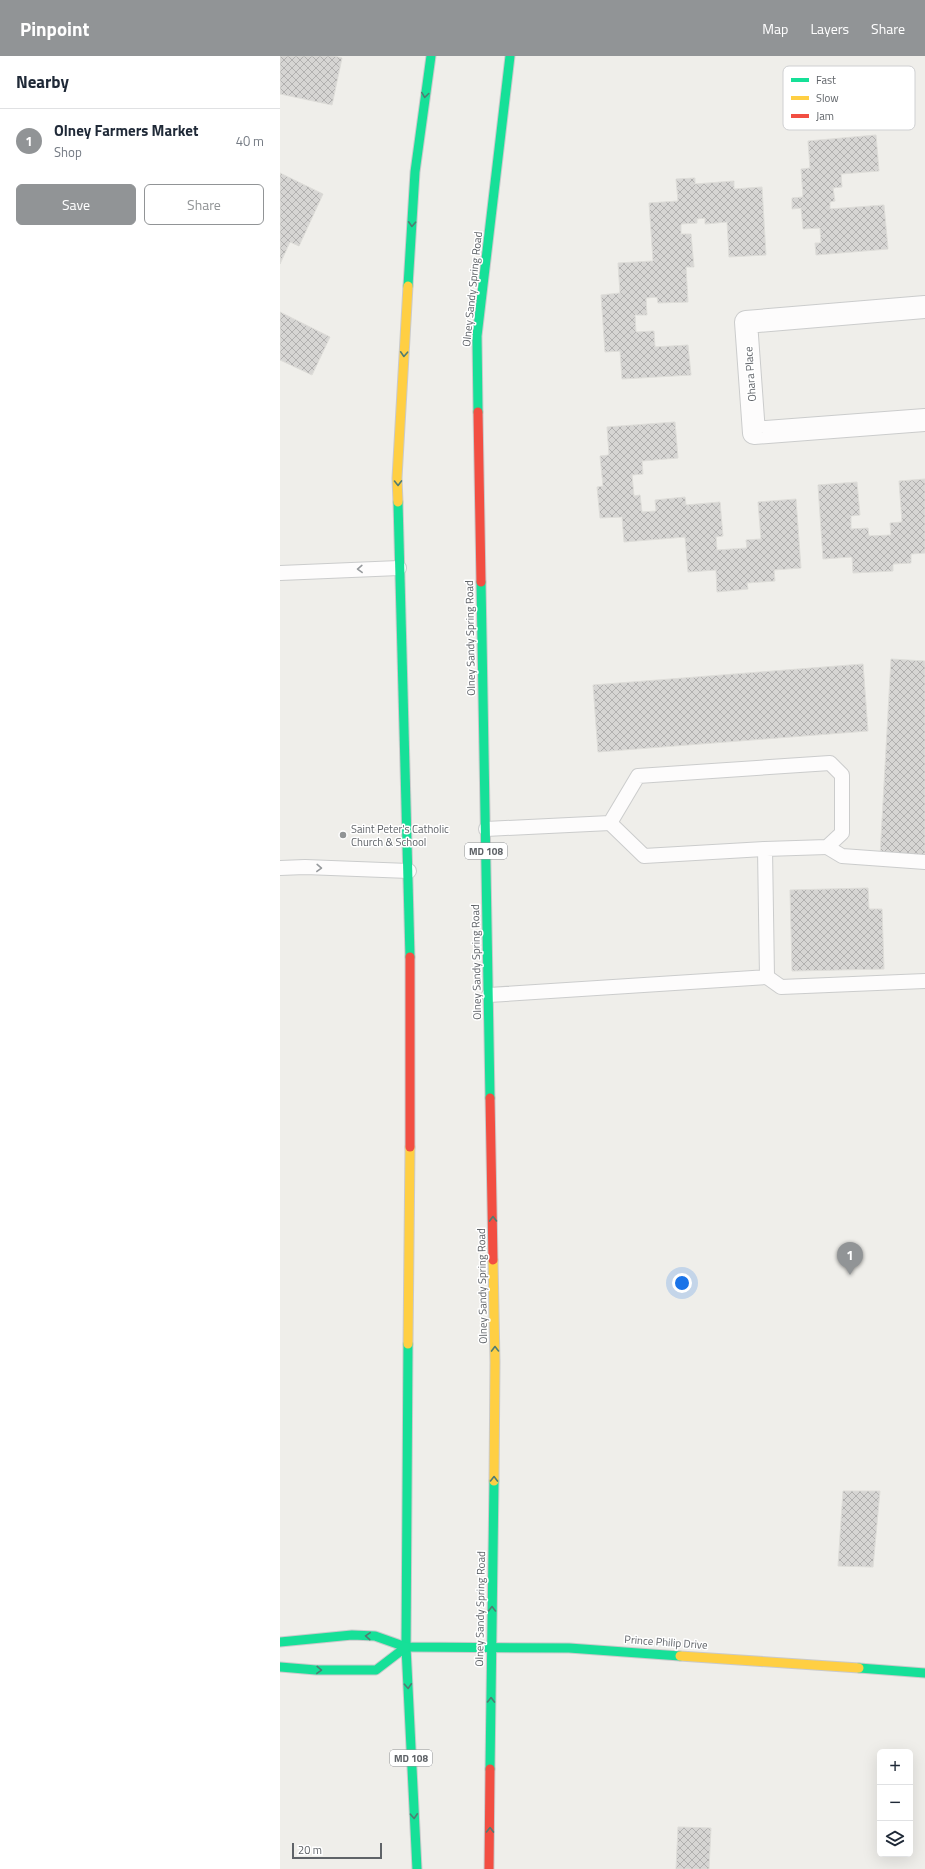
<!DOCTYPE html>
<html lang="en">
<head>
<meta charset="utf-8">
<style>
	body { margin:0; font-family:"Titillium Web",sans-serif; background:#f2f2f3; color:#1f2937 }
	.controls { position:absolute; right:12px; bottom:12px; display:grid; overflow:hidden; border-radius:6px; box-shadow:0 4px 16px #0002 }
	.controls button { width:36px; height:36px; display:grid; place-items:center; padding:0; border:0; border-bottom:1px solid #e0e1e3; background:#fff; color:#1f2937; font:20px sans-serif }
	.scale { position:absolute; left:12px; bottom:10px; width:90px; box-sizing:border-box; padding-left:4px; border:2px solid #5f6368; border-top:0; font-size:11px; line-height:14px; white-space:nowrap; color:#5f6368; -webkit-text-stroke:3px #fff; paint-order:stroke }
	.you { position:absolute; left:402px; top:1227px; width:14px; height:14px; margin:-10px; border:3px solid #fff; border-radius:50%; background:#1a73e8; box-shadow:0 0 0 6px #1a73e833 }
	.badge { display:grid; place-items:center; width:26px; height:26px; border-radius:50%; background:#919496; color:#fff; font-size:13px; font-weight:700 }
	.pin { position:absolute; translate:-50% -33px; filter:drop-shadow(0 1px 2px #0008) }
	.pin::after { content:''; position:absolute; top:21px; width:14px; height:12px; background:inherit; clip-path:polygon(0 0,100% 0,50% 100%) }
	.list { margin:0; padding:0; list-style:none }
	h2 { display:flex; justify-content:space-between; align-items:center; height:52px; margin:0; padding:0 16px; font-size:17px }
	h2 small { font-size:13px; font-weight:400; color:#747a83 }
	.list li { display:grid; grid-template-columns:26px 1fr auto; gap:12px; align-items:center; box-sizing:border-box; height:64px; padding:0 16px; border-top:1px solid #e0e1e3 }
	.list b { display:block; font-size:15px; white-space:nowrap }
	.list p { margin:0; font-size:13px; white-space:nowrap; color:#747a83 }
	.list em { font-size:13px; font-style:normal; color:#747a83 }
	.actions { display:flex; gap:8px; padding:12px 16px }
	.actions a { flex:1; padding:9px 0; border:1px solid #919496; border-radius:6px; text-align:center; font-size:14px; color:#919496 }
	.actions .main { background:#919496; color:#fff }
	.icon { flex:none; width:22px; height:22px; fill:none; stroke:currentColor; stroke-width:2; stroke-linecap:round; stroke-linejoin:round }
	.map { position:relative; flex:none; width:645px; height:1813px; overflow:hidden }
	header { display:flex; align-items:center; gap:24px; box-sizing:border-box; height:56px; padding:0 20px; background:#919496; color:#fff }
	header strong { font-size:19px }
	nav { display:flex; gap:22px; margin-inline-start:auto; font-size:14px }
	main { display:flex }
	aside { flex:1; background:#fff }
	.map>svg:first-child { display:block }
</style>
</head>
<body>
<header>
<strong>Pinpoint</strong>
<nav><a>Map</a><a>Layers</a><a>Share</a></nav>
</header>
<main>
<aside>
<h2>Nearby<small></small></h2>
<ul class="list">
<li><span class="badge">1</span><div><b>Olney Farmers Market</b><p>Shop</p></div><em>40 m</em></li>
</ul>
<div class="actions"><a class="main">Save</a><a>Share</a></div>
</aside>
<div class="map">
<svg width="645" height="1813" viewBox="0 0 645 1813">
	<defs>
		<pattern id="building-cross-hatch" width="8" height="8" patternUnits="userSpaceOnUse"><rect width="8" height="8" fill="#d6d5d3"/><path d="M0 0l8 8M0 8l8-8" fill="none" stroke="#b1b0af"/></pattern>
	</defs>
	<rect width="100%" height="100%" fill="#efeeea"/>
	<!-- building -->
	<g fill="url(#building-cross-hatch)" stroke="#deddd9">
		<path d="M0 0H54L62 2 52 49 0 38Z"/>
		<path d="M596 79 599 115 561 118 562 131 553 132 555 145 550 146V153L604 149 608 193 536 199 535 187H541L540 172 523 173 521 152 512 153V142L523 141 521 113 530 112 528 85Z"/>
		<path d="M0 117 43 138 19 190 10 186 0 208Z"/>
		<path d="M415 122V128L454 125V133L482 131 486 199 449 201 447 166 425 168V162L417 163V167L401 168V178H411L414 211H406L408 246 378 247 377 241 366 242 367 259H355L356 276 374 275 375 291 408 289 411 319 342 323 340 295 325 296 321 239 340 237 338 207 373 205 369 147 398 145 396 123Z"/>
		<path d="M0 256 50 281 32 319 0 304Z"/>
		<path d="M395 366 398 402 362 405 363 418 352 419 354 440 360 439 362 456 376 455 375 444 405 441 406 449 440 446 443 480 436 481 437 494 467 492 466 484 481 483 478 446 516 443 521 512 494 514 495 525 467 527 468 533 437 536 436 514 408 516 405 481 344 486 342 461 320 462 317 431 323 430 320 400 329 399 327 371Z"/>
		<path d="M645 423V497L631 498V507L613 508V515L573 517 572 501 543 503 538 429 577 426 580 459 571 460V473L588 472 589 480 611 479 610 467 622 466 619 425Z"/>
		<path d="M611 603 645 605V803L600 800Z"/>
		<path d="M583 608 588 675 318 696 313 629Z"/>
		<path d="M588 832 589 853H602L604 913 512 915 510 834Z"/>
		<path d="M563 1435H600L593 1511 558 1510Z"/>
		<path d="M398 1771 431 1772 429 1813H396Z"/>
	</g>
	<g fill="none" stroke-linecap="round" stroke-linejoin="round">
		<defs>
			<g id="lane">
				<path d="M0 517 119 512"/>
				<path d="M330 767 364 800 485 793"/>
				<path d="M206 773 330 767 358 720 550 707 562 719V777L547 791 485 793 487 921 209 939"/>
				<path d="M547 791 562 800 645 806"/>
				<path d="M0 812 25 811 129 815"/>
				<path d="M487 921 501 931 645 925"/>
			</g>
			<path id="street" d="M645 251 466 266 474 377 645 364"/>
			<g id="fast">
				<path d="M128 230 135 116 151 0"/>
				<path d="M198 356 197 280 230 0"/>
				<path d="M118 446 130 901"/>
				<path d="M201 526 210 1042"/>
				<path d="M128 1288 126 1591 137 1813"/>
				<path d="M0 1586 72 1579 95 1580 126 1591 289 1592 400 1600"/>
				<path d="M0 1611 36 1614H96L126 1591"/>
				<path d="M579 1612 645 1617"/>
				<path d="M210 1713 214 1425"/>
			</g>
			<g id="slow">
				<path d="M118 446 117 422 128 230"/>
				<path d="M213 1204 215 1306 214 1425"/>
				<path d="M128 1288 130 1091"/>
				<path d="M400 1600 579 1612"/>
			</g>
			<g id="jam">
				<path d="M198 356 201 526"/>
				<path d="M130 901V1091"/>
				<path d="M210 1042 213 1204"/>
				<path d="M209 1813 210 1713"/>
			</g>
		</defs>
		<!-- lane casing -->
		<use href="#lane" stroke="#cbcccc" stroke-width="16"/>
		<!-- street casing -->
		<use href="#street" stroke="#cbcccc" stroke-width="24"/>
		<!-- fast casing -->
		<use href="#fast" stroke="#cacacb" stroke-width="11"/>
		<!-- slow casing -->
		<use href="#slow" stroke="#cacacb" stroke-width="11"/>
		<!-- jam casing -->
		<use href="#jam" stroke="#cacacb" stroke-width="11"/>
		<!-- lane -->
		<use href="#lane" stroke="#fdfcfc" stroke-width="14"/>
		<!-- street -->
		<use href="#street" stroke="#fdfcfc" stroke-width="22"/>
		<!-- fast -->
		<use href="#fast" stroke="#16e098" stroke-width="9"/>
		<!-- slow -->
		<use href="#slow" stroke="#ffcf43" stroke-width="9"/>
		<!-- jam -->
		<use href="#jam" stroke="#f24e42" stroke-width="9"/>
	</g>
	<!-- one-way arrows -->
	<defs><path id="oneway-chevron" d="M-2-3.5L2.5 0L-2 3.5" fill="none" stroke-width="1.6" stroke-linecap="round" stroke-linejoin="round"/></defs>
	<g stroke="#507c72">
		<use href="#oneway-chevron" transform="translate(145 39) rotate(98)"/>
		<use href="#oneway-chevron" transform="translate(132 168) rotate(93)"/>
		<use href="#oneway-chevron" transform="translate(124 298) rotate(93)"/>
		<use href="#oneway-chevron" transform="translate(118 427) rotate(89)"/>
		<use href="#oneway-chevron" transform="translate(213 1163) rotate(-91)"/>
		<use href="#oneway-chevron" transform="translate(215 1293) rotate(-91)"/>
		<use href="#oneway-chevron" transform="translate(214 1423) rotate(-89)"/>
		<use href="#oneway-chevron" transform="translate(212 1553) rotate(-90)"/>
		<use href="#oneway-chevron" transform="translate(88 1580) rotate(-176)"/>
		<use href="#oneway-chevron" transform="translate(39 1614) rotate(2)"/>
		<use href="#oneway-chevron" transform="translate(128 1630) rotate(87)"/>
		<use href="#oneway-chevron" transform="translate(211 1644) rotate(-89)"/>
		<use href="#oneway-chevron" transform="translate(134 1760) rotate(87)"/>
		<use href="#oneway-chevron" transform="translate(210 1774) rotate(-89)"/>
	</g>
	<g stroke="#96999c">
		<use href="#oneway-chevron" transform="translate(80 513) rotate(178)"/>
		<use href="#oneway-chevron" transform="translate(39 812) rotate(2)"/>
	</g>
	<!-- markers -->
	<circle fill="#919496" stroke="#fff" stroke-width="1.5" cx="63" cy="779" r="4"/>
	<g text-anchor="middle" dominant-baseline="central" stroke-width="3" stroke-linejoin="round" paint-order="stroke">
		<!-- shield labels -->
		<g fill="#fff" stroke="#8f9295" stroke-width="1">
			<rect x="185" y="787" width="42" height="16" rx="3"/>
			<rect x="110" y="1694" width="42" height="16" rx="3"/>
		</g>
		<g font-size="10" font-weight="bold" fill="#5f6368">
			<text x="206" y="795">MD 108</text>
			<text x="131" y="1702">MD 108</text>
		</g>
		<!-- street labels -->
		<g font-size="11" fill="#5f6368" stroke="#fff">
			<text transform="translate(192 233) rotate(-84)">Olney Sandy Spring Road</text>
			<text transform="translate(470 318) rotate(-94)">Ohara Place</text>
			<text transform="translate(190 582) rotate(-91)">Olney Sandy Spring Road</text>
			<text transform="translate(196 906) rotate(-91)">Olney Sandy Spring Road</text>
			<text transform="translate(202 1230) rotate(-91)">Olney Sandy Spring Road</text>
			<text transform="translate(200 1553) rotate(-89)">Olney Sandy Spring Road</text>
			<text transform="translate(386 1586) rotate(4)">Prince Philip Drive</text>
		</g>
		<!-- poi labels -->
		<g font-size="11" fill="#5f6368" stroke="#fff" text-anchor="start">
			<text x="71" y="773">Saint Peter's Catholic<tspan x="71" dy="13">Church &amp; School</tspan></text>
		</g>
	</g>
	<!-- legend -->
	<rect x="503" y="10" width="132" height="64" rx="6" fill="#fff" stroke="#cfd0d2" stroke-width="1"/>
	<rect x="511" y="22" width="18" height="4" fill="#16e098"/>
	<rect x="511" y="40" width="18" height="4" fill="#ffcf43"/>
	<rect x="511" y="58" width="18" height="4" fill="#f24e42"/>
	<g font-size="11" fill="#5f6368">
		<text x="536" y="28">Fast</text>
		<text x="536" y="46">Slow</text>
		<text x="536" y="64">Jam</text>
	</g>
</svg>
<div class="controls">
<button>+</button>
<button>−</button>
<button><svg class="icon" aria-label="layers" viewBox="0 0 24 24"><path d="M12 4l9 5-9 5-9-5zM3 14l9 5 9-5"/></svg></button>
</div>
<div class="scale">20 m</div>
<div class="you"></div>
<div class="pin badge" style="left:570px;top:1219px">1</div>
</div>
</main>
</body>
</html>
